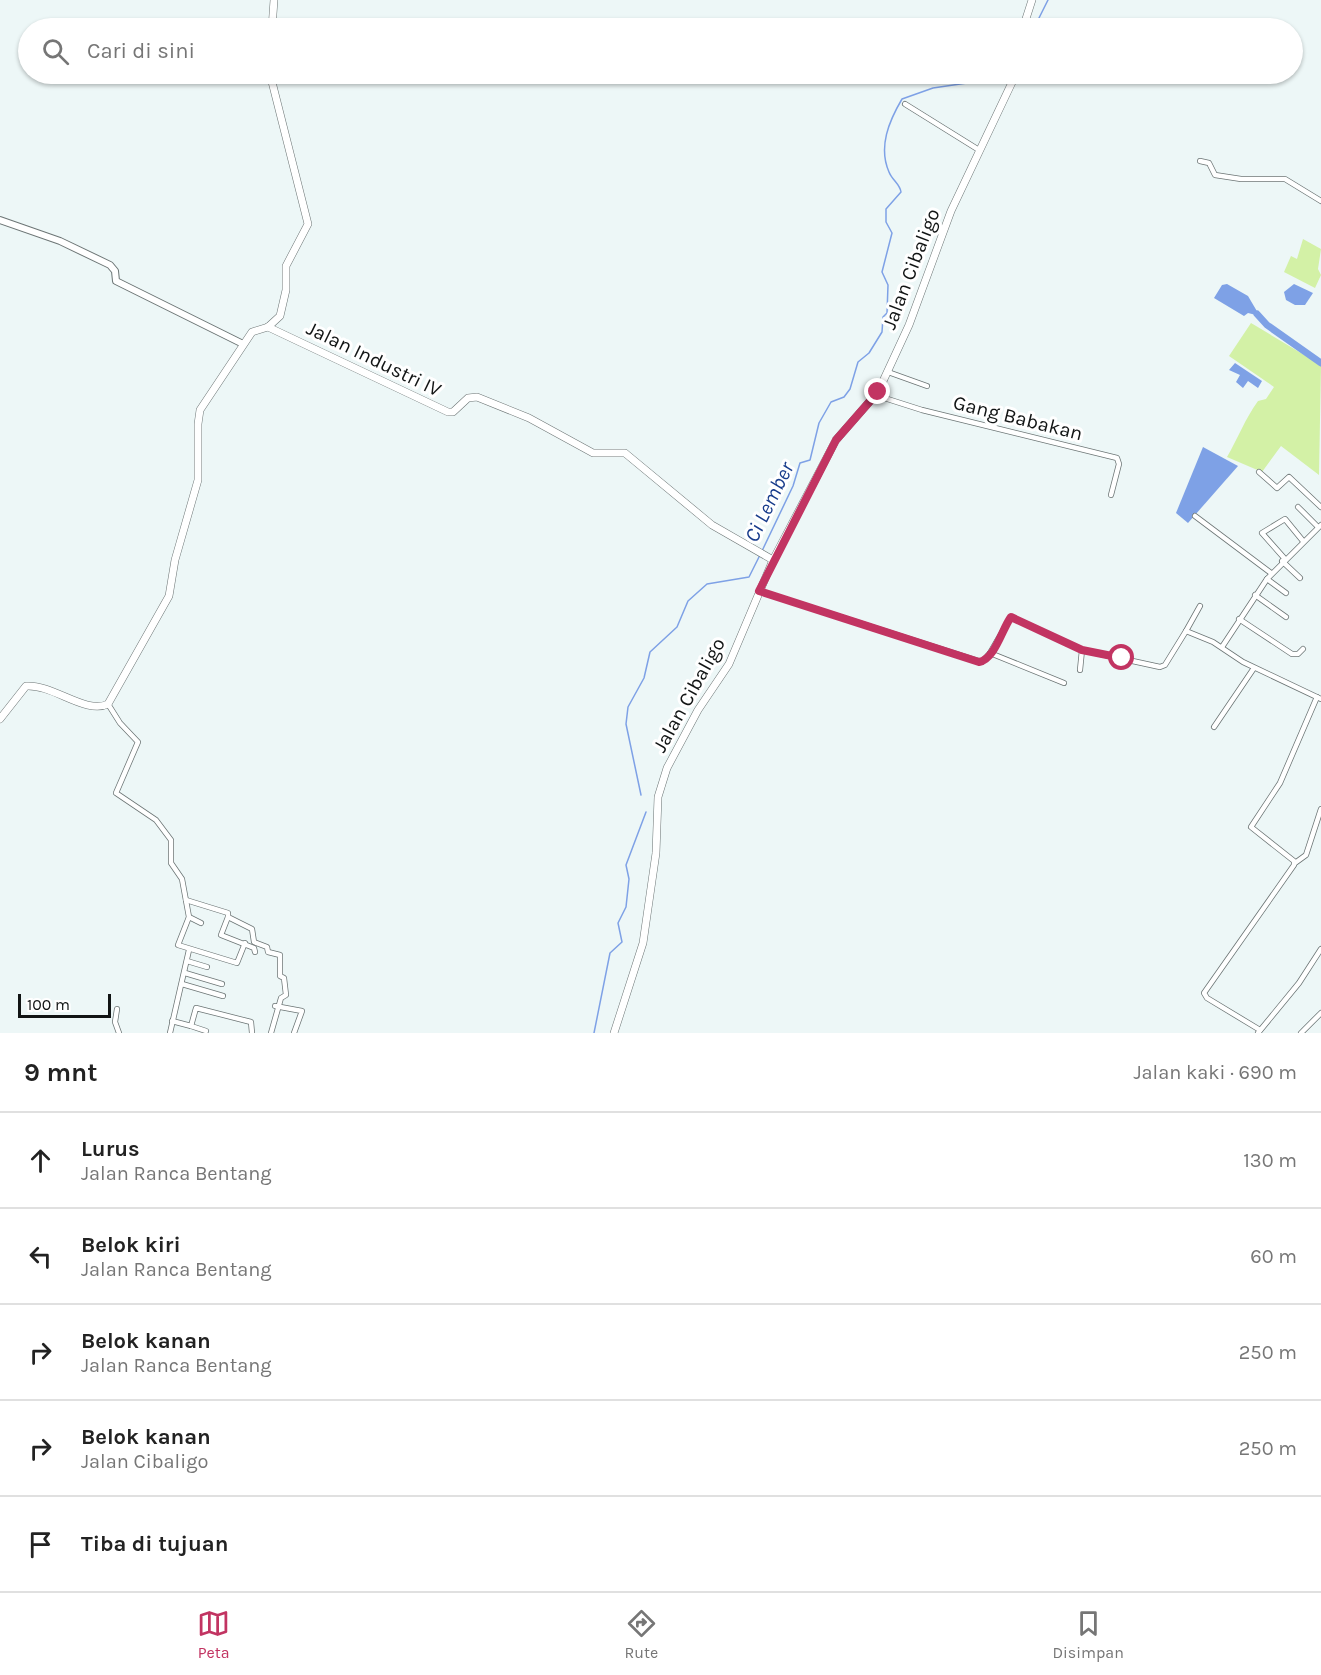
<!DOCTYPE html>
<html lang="id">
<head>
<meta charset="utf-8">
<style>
	body { margin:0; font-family:Karla,sans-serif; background:#f2f2f2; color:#222 }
	.scale { position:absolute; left:18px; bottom:15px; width:93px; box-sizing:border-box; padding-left:6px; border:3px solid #111414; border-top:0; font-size:16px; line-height:21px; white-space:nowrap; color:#111414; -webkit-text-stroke:4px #fff; paint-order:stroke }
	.stop { position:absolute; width:18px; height:18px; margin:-14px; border:4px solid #c23462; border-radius:50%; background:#fff }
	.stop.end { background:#c23462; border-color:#fff; box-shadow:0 2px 6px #0008 }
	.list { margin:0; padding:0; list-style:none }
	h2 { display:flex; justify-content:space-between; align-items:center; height:78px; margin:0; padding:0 24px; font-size:26px }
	h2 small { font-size:20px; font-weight:400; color:#767676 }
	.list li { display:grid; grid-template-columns:39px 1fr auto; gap:18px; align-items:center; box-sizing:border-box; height:96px; padding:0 24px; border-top:2px solid #e0e0e0 }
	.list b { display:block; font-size:22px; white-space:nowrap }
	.list p { margin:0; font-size:20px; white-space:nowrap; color:#767676 }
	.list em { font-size:20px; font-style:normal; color:#767676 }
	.icon { flex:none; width:33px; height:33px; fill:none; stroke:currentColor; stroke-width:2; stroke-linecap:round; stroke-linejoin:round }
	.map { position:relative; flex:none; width:1321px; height:1033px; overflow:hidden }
	.search { position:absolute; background:#fff; box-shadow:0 2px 4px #0004; left:18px; right:18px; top:18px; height:66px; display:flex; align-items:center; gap:15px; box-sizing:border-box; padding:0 21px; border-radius:33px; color:#767676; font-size:22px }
	.sheet { height:558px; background:#fff }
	nav { display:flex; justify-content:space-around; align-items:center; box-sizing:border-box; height:84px; border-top:2px solid #e0e0e0; background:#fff; font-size:16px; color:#767676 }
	nav a { display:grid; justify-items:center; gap:3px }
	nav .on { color:#c23462 }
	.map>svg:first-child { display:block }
</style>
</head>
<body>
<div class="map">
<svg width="1321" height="1033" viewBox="0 0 1321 1033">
	<rect width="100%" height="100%" fill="#edf7f7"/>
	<!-- green -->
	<g fill="#d3f1a6">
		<path d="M1303 239 1321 249 1318 269 1321 275 1315 288 1284 272 1291 256 1297 259Z"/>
		<path d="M1251 323 1321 365 1319 475 1281 446 1262 472 1227 457C1238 438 1245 419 1258 401L1266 399 1274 387 1229 356Z"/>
	</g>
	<!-- water -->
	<g fill="#7ea1e6">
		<path d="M1227 284 1248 296 1258 313 1256 315 1248 313 1244 316 1214 298 1222 285Z"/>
		<path d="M1294 284 1313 293 1305 305H1295L1286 300 1284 292Z"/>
		<path d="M1235 363 1262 381 1258 388 1248 381 1243 388 1236 382 1240 375 1229 370Z"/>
		<path d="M1203 447 1238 466 1188 523 1176 513Z"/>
	</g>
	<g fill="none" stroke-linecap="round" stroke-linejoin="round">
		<!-- stream -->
		<g stroke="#7ea1e6" stroke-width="1.5">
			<path d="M1034 28 1048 0"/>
			<path d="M762 551 793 486 800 463 810 460 819 423 831 402 844 397 850 389 858 362 869 353 882 332 883 317 887 313 888 285 882 272 892 233 886 222V209L901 192C900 184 892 180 889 172 878 147 889 121 902 99L933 88 967 83 977 74"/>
			<path d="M641 795 626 724 628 707 644 678 650 652 677 627 688 601 707 584 749 577 760 555"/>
			<path d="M594 1033 610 953 622 942 618 923 626 907 629 879 626 865 646 812"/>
		</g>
		<!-- canal -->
		<path stroke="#7ea1e6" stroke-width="7" d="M1257 314 1267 325 1321 363"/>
		<defs>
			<g id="minor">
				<path d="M905 104 979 150"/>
				<path d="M1200 161 1209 163 1215 175 1241 179H1285L1321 201"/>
				<path d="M888 372 927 386"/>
				<path d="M875 395 922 410 1117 458 1119 464 1111 495"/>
				<path d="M1259 472 1277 488 1289 477 1321 507"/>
				<path d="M1298 507 1318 527"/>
				<path d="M1195 516 1271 573"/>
				<path d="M1285 559 1262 533 1285 519 1303 541"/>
				<path d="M1282 561 1300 578"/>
				<path d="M1267 579 1286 593"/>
				<path d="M759 591 982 662 990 653 1011 617 1082 650 1160 667 1165 665 1186 631 1213 642 1243 662 1321 699"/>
				<path d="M1255 595 1286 617"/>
				<path d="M1239 619 1292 654H1298L1303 649"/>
				<path d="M1186 631 1200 606"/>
				<path d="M1222 647 1267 579 1321 525"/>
				<path d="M990 653 1064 683"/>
				<path d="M1080 670 1082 650"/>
				<path d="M108 704 120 723 138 742 116 793 156 820 171 840V863L182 879 189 917 178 945 237 963 245 943"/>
				<path d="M1214 727 1254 668"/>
				<path d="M1295 863 1306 855 1321 809"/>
				<path d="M186 900 228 913V917L252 929 254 942 267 947 268 952 280 955V976L284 978 286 995 281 998 271 1033"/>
				<path d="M189 917 201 923"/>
				<path d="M228 917 221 935 254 948 255 952"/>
				<path d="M187 961 207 967"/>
				<path d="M185 973 222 984"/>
				<path d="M182 984 223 996"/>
				<path d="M275 1006 302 1011 294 1033"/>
				<path d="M117 1009 115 1022 119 1033"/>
				<path d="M172 1021 191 1026 196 1008 251 1022 252 1033"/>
				<path d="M191 1026 206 1031"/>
				<path d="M1260 1030 1207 998 1204 993 1294 865V861L1251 827 1280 783 1317 697"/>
				<path d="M170 1033 189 950"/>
				<path d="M1258 1033 1299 983 1321 949"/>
				<path d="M1301 1033 1321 1013"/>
			</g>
			<path id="tertiary" d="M0 220 60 241 110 265 115 271 116 281 243 344"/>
			<g id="secondary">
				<path d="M272 28 274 0"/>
				<path d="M1023 28 1032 0"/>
				<path d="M268 327 448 412H453L468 398 477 397 529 418 593 453H625L712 525 773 560"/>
				<path d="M0 719 26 686C53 684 86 715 108 704L169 596 175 560 198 480V424L200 410 252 332 268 327 280 316 286 290V266L308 224 270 74"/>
				<path d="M614 1033 643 943 656 853 658 797 667 768 698 710 729 664 773 560 836 440 878 392 909 325 951 211 1016 74"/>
			</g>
		</defs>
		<!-- minor casing -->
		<use href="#minor" stroke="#6c7575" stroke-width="6"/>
		<!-- tertiary casing -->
		<use href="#tertiary" stroke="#6c7575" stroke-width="8"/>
		<!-- secondary casing -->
		<use href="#secondary" stroke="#6c7575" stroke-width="8"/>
		<!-- minor -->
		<use href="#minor" stroke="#fff" stroke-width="4.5"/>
		<!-- tertiary -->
		<use href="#tertiary" stroke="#fff" stroke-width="6"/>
		<!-- secondary -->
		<use href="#secondary" stroke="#fff" stroke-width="7"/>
	</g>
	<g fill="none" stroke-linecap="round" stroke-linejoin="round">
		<!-- route -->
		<path stroke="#c23462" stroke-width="8" d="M878 392 836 440 759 591 979 662C995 659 1002 629 1011 617L1082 650 1122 658"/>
	</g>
	<g text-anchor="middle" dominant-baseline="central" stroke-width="6" stroke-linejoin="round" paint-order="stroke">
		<!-- street labels -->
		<g font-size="20" fill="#111414" stroke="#fff">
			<text transform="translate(911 269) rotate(-69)">Jalan Cibaligo</text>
			<text transform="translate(374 359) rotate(26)">Jalan Industri IV</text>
			<text transform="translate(1018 418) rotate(14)">Gang Babakan</text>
			<text transform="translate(689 695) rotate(-61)">Jalan Cibaligo</text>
		</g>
		<!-- water labels -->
		<g font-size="21" font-style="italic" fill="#183c8b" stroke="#fff">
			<text transform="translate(769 502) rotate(-64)">Ci Lember</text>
		</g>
	</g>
</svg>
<div class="scale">100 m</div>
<div class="stop" style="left:1122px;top:658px"></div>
<div class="stop end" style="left:878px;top:392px"></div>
<div class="search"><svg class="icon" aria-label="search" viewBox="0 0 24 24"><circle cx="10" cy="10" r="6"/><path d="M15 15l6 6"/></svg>Cari di sini</div>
</div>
<section class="sheet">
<h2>9 mnt<small>Jalan kaki · 690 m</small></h2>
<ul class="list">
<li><svg class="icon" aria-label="ahead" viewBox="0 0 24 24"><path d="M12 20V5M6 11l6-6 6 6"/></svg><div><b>Lurus</b><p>Jalan Ranca Bentang</p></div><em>130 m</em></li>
<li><svg class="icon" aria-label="left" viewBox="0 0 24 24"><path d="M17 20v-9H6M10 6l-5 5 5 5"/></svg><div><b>Belok kiri</b><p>Jalan Ranca Bentang</p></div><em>60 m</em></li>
<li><svg class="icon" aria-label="right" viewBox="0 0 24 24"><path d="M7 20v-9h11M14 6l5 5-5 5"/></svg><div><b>Belok kanan</b><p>Jalan Ranca Bentang</p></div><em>250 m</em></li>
<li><svg class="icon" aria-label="right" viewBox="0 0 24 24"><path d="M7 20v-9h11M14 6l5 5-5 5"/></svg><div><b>Belok kanan</b><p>Jalan Cibaligo</p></div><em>250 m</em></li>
<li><svg class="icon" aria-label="arrive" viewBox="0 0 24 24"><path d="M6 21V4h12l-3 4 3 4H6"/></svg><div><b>Tiba di tujuan</b></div></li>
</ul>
</section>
<nav>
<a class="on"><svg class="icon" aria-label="map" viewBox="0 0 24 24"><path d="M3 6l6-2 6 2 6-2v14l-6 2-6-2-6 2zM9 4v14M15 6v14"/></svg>Peta</a>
<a><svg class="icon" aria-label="directions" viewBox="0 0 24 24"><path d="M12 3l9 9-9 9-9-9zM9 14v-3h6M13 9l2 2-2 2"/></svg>Rute</a>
<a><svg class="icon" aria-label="saved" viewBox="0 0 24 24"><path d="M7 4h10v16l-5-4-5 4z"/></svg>Disimpan</a>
</nav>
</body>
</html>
